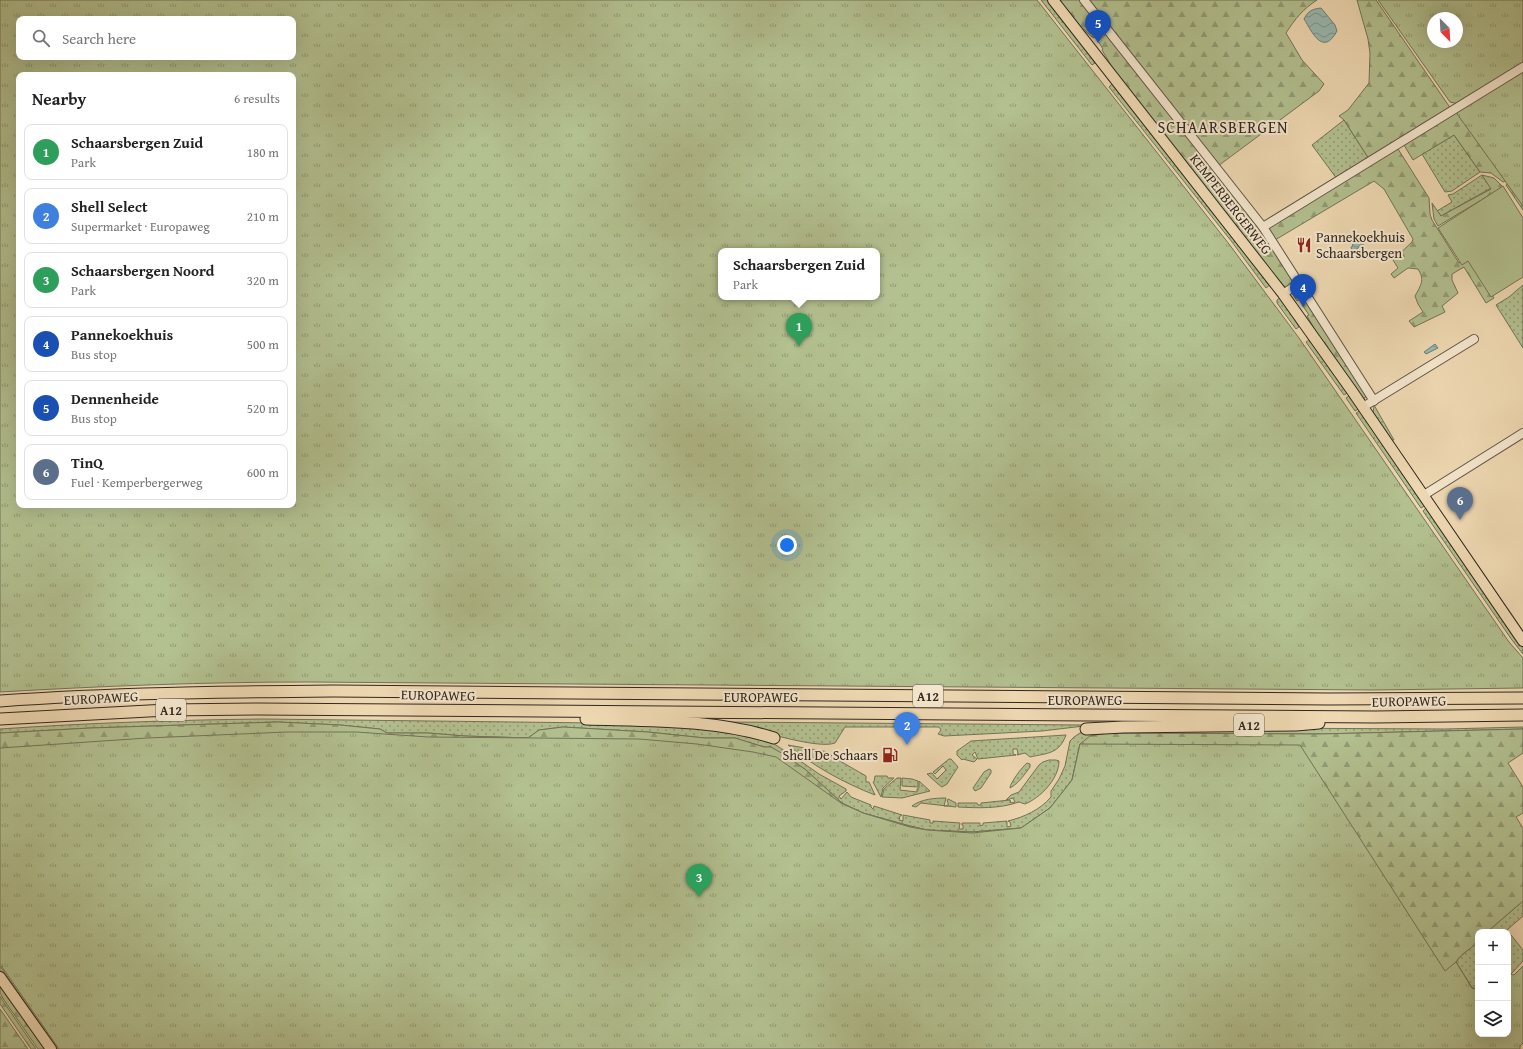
<!DOCTYPE html>
<html lang="en">
<head>
<meta charset="utf-8">
<style>
	body { margin:0; font-family:"Gentium Book Plus",serif; background:#f2f2f2; color:#222 }
	.controls { position:absolute; right:12px; bottom:12px; display:grid; overflow:hidden; border-radius:8px; box-shadow:0 4px 16px #0002 }
	.controls button { width:36px; height:36px; display:grid; place-items:center; padding:0; border:0; border-bottom:1px solid #e0e0e0; background:#fff; color:#222; font:20px sans-serif }
	.compass { position:absolute; left:1427px; top:12px; width:36px; height:36px; border-radius:50%; background:#fff; box-shadow:0 4px 16px #0002; rotate:156deg }
	.you { position:absolute; left:787px; top:545px; width:14px; height:14px; margin:-10px; border:3px solid #fff; border-radius:50%; background:#1a73e8; box-shadow:0 0 0 6px #1a73e833 }
	.badge { display:grid; place-items:center; width:26px; height:26px; border-radius:50%; background:#0b8043; color:#fff; font-size:13px; font-weight:700 }
	.pin { position:absolute; translate:-50% -33px; filter:drop-shadow(0 1px 2px #0008) }
	.pin::after { content:''; position:absolute; top:21px; width:14px; height:12px; background:inherit; clip-path:polygon(0 0,100% 0,50% 100%) }
	.popup { position:absolute; left:718px; top:248px; width:162px; height:52px; box-sizing:border-box; display:grid; place-content:center; border-radius:8px; background:#fff; filter:drop-shadow(0 1px 3px #0005); font-size:13px; white-space:nowrap; color:#767676 }
	.popup b { font-size:15px; color:#222 }
	.popup::after { content:''; position:absolute; left:50%; top:100%; margin-left:-8px; border:8px solid transparent; border-top-color:#fff }
	.list { margin:0; padding:0; list-style:none }
	h2 { display:flex; justify-content:space-between; align-items:center; height:52px; margin:0; padding:0 16px; font-size:17px }
	h2 small { font-size:13px; font-weight:400; color:#767676 }
	.list li { display:grid; grid-template-columns:26px 1fr auto; gap:12px; align-items:center; box-sizing:border-box; height:56px; margin:0 8px 8px; padding:0 8px; border:1px solid #e0e0e0; border-radius:8px }
	.list b { display:block; font-size:15px; white-space:nowrap }
	.list p { margin:0; font-size:13px; white-space:nowrap; color:#767676 }
	.list em { font-size:13px; font-style:normal; color:#767676 }
	.icon { flex:none; width:22px; height:22px; fill:none; stroke:currentColor; stroke-width:2; stroke-linecap:round; stroke-linejoin:round }
	.map { position:relative; flex:none; width:1523px; height:1049px; overflow:hidden }
	.search { position:absolute; background:#fff; box-shadow:0 4px 16px #0002; left:16px; top:16px; width:280px; height:44px; display:flex; align-items:center; gap:10px; box-sizing:border-box; padding:0 14px; border-radius:8px; color:#767676; font-size:15px }
	.panel { position:absolute; background:#fff; box-shadow:0 4px 16px #0002; left:16px; top:72px; width:280px; height:436px; border-radius:8px }
	.map>svg:first-child { display:block }
</style>
</head>
<body>
<div class="map">
<svg width="1523" height="1049" viewBox="0 0 1523 1049">
	<defs>
		<pattern id="grass-dots" width="8" height="8" patternUnits="userSpaceOnUse"><rect width="8" height="8" fill="#b3c090"/><path d="M2 2h.1M6 6h.1" fill="none" stroke="#929c75" stroke-width="1.8" stroke-linecap="round"/></pattern>
		<pattern id="forest-firs" width="22" height="20" patternUnits="userSpaceOnUse"><rect width="22" height="20" fill="#b3c090"/><path d="M5 1l3.5 6h-7zM16 11l3.5 6h-7z" fill="#929c75"/></pattern>
		<pattern id="park-tufts" width="24" height="20" patternUnits="userSpaceOnUse"><rect width="24" height="20" fill="#b3c090"/><path d="M3 7l-1-3M5 7V3M7 7l1-3M15 17l-1-3M17 17v-4M19 17l1-3" fill="none" stroke="#929c75"/></pattern>
		<pattern id="water-waves" width="16" height="10" patternUnits="userSpaceOnUse"><rect width="16" height="10" fill="#99b9b0"/><path d="M0 5q4-4 8 0t8 0" fill="none" stroke="#7d968f"/></pattern>
	</defs>
	<rect width="100%" height="100%" fill="#eed8b2"/>
	<filter id="stains"><feTurbulence type="fractalNoise" baseFrequency=".005" numOctaves="4"/><feColorMatrix values="0 0 0 0 .2 0 0 0 0 .09 0 0 0 0 .02 0 0 0 .5 -.17"/></filter>
	<radialGradient id="worn" r=".72"><stop offset=".6" stop-color="#630" stop-opacity="0"/><stop offset="1" stop-color="#630" stop-opacity=".3"/></radialGradient>
	<!-- grass -->
	<g fill="url(#grass-dots)" stroke="#727458">
		<path d="M1041 0H1049L1080 39 1095 63 1092 65Z"/>
		<path d="M1112 84 1271 284 1266 288 1232 242 1109 87Z"/>
		<path d="M1344 120 1369 159 1337 179 1312 145Z"/>
		<path d="M1454 135 1480 172 1452 191 1445 192 1422 154Z"/>
		<path d="M1482 175 1491 188 1441 216 1437 211 1452 202 1448 195 1453 194Z"/>
		<path d="M1523 285V348L1496 305 1509 297Z"/>
		<path d="M1281 297 1299 327 1296 329 1277 303V300Z"/>
		<path d="M1309 340 1326 360 1349 392 1344 395 1306 342Z"/>
		<path d="M1350 395 1360 408 1355 411 1346 398Z"/>
		<path d="M1374 405 1394 440H1390L1373 414Z"/>
		<path d="M1361 410 1426 505 1421 508 1356 413Z"/>
		<path d="M1427 507 1516 636 1523 648V654L1512 640 1423 511Z"/>
		<path d="M262 719 598 723 724 728 771 742 793 756 819 774 846 789V791L839 796 841 799 847 792 851 797 871 805V807L873 809 874 806 902 815 900 816 899 820 903 821V815L930 820V823H933V821L960 823 959 829H963V825H962V823H980V826L983 825V823L1007 821V827L1011 826 1010 822 1008 821C1024 817 1040 810 1051 797V791L1059 779 1065 766 1070 741 1074 737 1080 733 1241 728 1445 729 1523 727V729L1319 734 1108 733 1080 744 1072 780 1050 808 1021 828 972 832 927 830 910 826 863 813 842 803 806 770 771 747H764L735 738H705L648 732 563 727 539 730 528 738 465 736 428 733H387L380 729 340 725 278 722 90 728 0 733V729C87 723 175 720 262 719Z"/>
		<path d="M728 722 1083 725 1084 726 1042 731 944 736 938 734 941 730 939 727H845L835 743C817 750 750 728 728 722Z"/>
		<path d="M1066 735C1059 754 1048 753 1030 757L1025 753 1017 755 1018 753 1017 749H1013V754L1016 755 978 759 975 752 972 755 977 759 974 762 963 759 962 760 957 755V751L971 741Z"/>
		<path d="M788 745 828 752 833 757 866 776V782H869L875 795C844 783 813 766 788 745Z"/>
		<path d="M949 759H951L958 767 947 784 942 787 938 784 927 774 932 773 937 779 946 770 943 766 935 774 933 772Z"/>
		<path d="M1049 760H1056L1059 761C1059 779 1040 798 1025 804L1019 802C999 809 978 808 958 807V803H977L978 805H981V803L1010 800 1011 803 1015 802 1013 798 1006 800 1011 795 1019 792 1039 765 1043 762Z"/>
		<path d="M1027 763 1030 764V767C1024 775 1019 783 1010 788 1010 783 1022 767 1027 763Z"/>
		<path d="M989 769 991 770V773L981 788 975 791 973 788 984 772Z"/>
		<path d="M875 776H887L888 778H894L883 788 881 797 873 782H874Z"/>
		<path d="M897 778H901L900 790 917 792V789L919 788V781L930 791 902 798 882 797 884 789Z"/>
		<path d="M902 778 912 779 918 781V787L902 786Z"/>
		<path d="M946 798 944 806H948V802L947 801 948 799 956 803V807L921 803 916 807 912 806C921 799 935 798 946 798Z"/>
		<path d="M1523 901V916L1507 930 1523 950V961L1511 974 1508 971V932H1487Z"/>
		<path d="M1478 940V989L1472 988 1456 962C1460 956 1472 947 1478 940Z"/>
	</g>
	<!-- forest -->
	<g fill="url(#forest-firs)" stroke="#727458">
		<path d="M1059 0H1081L1106 32 1097 40 1095 37 1093 38 1075 21Z"/>
		<path d="M1088 0H1317C1303 9 1295 19 1286 33L1302 60 1324 84 1319 91 1218 166Z"/>
		<path d="M1357 0H1376L1451 109 1369 159 1344 120 1339 116 1348 110 1369 83 1370 53 1368 39Z"/>
		<path d="M1107 33 1260 229 1293 279 1292 283 1286 287 1282 285 1115 72 1102 50 1103 49 1098 41Z"/>
		<path d="M1523 70V210L1506 185 1508 184 1505 181 1503 182 1491 173 1480 172 1454 135 1413 160 1404 145 1405 142Z"/>
		<path d="M1393 149H1398L1429 198 1430 214 1432 220 1459 263 1469 259 1494 298 1486 303 1464 267 1452 274V280L1458 293 1442 306 1445 312 1414 327 1409 321 1423 312 1418 304 1415 296C1421 285 1425 280 1418 269L1408 268 1394 278 1391 274 1398 268 1393 260 1412 242 1413 239 1384 189 1374 181 1275 240 1267 229 1269 226Z"/>
		<path d="M1482 175 1494 178 1503 187 1438 226 1434 219 1432 203 1441 216 1491 189Z"/>
		<path d="M1296 289 1301 291 1307 301 1303 303 1300 299 1297 301 1292 293Z"/>
		<path d="M1308 302 1366 395 1365 398H1361L1321 340 1307 316 1309 315 1303 306Z"/>
		<path d="M278 722 340 725 380 729 387 733H428L465 736 528 738 539 730 563 727 648 732 705 738H735L764 747H771L785 755 806 770 842 803 863 813 910 826 927 830 972 832 1021 828 1050 808 1072 780 1080 744 1090 736 1108 733 1319 734 1523 729V753L1508 763 1523 787V813L1516 817 1523 828V901L1487 932H1478C1478 950 1463 949 1456 962L1472 988 1478 989V1016L0 793V733L90 728Z"/>
		<path d="M0 966 58 1049H55L0 971Z"/>
		<path d="M0 983 46 1049H38L4 1000 0 993Z"/>
		<path d="M0 996 3 1001 36 1049H31L0 1004Z"/>
		<path d="M0 1009 28 1049H0Z"/>
	</g>
	<!-- park -->
	<g fill="url(#park-tufts)" stroke="#727458" fill-rule="evenodd">
		<path d="M0 0H1037L1229 244 1299 338 1509 642 1523 658V688L1373 690 308 682C205 682 103 686 0 692ZM19 19H293V57H19ZM19 75H293V505H19ZM721 251H877V297H721Z"/>
		<path d="M1378 0H1523V64L1459 104 1450 102ZM1433 18H1457V42H1433Z"/>
		<path d="M1523 70V206L1455 111Z"/>
		<path d="M287 732H356L428 737 639 739 697 744 753 752 776 757 841 803 863 813 910 827 927 830 972 833 1021 828 1050 808 1072 780 1080 744 1300 745 1445 971 1456 962 1472 988 1478 990V1034H1508V971L1510 974 1514 975 1523 966V1043L1520 1046V1049H59L0 964V748L147 738Z"/>
	</g>
	<!-- pitch -->
	<path fill="#b3c090" stroke="#727458" d="M1503 186 1523 218V277L1491 297 1468 261 1462 265 1438 228Z"/>
	<!-- water -->
	<g fill="url(#water-waves)" stroke="#6f7f76">
		<path d="M1321 8 1335 25 1337 31C1323 57 1312 32 1304 19 1308 11 1312 9 1321 8Z"/>
		<path d="M1361 239 1364 244 1355 250H1352L1351 247 1353 246 1352 245Z"/>
		<path d="M1435 344 1438 348 1426 354 1424 352Z"/>
	</g>
	<g fill="none" stroke-linecap="round" stroke-linejoin="round">
		<defs>
			<g id="minor">
				<path d="M1084 0 1263 227 1374 401"/>
				<path d="M1263 227 1523 67"/>
				<path d="M1283 294 1299 283"/>
				<path d="M1363 407 1474 339"/>
				<path d="M1424 495 1523 433"/>
			</g>
			<g id="major">
				<path d="M1053 0 1283 294 1352 391 1523 641"/>
				<path d="M0 977 51 1049"/>
			</g>
			<g id="highway">
				<path d="M0 701C111 693 222 692 333 691L1328 699 1523 698"/>
				<path d="M0 719 167 710 257 709 1375 717 1523 715"/>
				<path d="M586 719C649 721 713 719 774 738"/>
				<path d="M1086 729 1123 727 1296 725 1319 723"/>
			</g>
		</defs>
		<!-- minor casing -->
		<use href="#minor" stroke="#605344" stroke-width="10"/>
		<!-- major casing -->
		<use href="#major" stroke="#30271f" stroke-width="12"/>
		<!-- highway casing -->
		<use href="#highway" stroke="#30271f" stroke-width="13"/>
		<!-- minor -->
		<use href="#minor" stroke="#f4e6cd" stroke-width="8"/>
		<!-- major -->
		<use href="#major" stroke="#eed8b2" stroke-width="10"/>
		<!-- highway -->
		<use href="#highway" stroke="#eed8b2" stroke-width="11"/>
	</g>
	<!-- icons -->
	<defs>
		<symbol id="restaurant-bare" viewBox="-9 -9 18 18"><path d="M-5-6h1v4h1v-4h1v4h1v-4h1v5L-1.5 .5V6h-2V.5L-5-1ZM5-6V6H3V1.5H1.5Q1.5-4 5-6Z" fill="#8f2418" stroke="#f4e6cd" stroke-width="2.5" paint-order="stroke"/></symbol>
		<symbol id="fuel-bare" viewBox="-9 -9 18 18"><path d="M-5.5-6h7V0h2V4h1.3V-2.5L3-4.5l.8-.8L6-3V5H2.5V1h-1V6h-7ZM-4.2-4.7v3.2H.2V-4.7Z" fill="#8f2418" stroke="#f4e6cd" stroke-width="2.5" paint-order="stroke"/></symbol>
	</defs>
	<g fill-rule="evenodd">
		<use href="#restaurant-bare" x="1293" y="234" width="22" height="22"/>
		<use href="#fuel-bare" x="879" y="744" width="22" height="22"/>
	</g>
	<g text-anchor="middle" dominant-baseline="central" stroke-width="4" stroke-linejoin="round" paint-order="stroke">
		<!-- shield labels -->
		<g fill="#f4e6cd" stroke="#6b6053" stroke-width="1">
			<rect x="913" y="685" width="30" height="22" rx="3"/>
			<rect x="156" y="699" width="30" height="22" rx="3"/>
			<rect x="1234" y="714" width="30" height="22" rx="3"/>
		</g>
		<g font-size="13" font-weight="bold" fill="#30271f">
			<text x="928" y="696">A12</text>
			<text x="171" y="710">A12</text>
			<text x="1249" y="725">A12</text>
		</g>
		<!-- street labels -->
		<g font-size="14" fill="#30271f" stroke="#f4e6cd">
			<text transform="translate(1231 204) rotate(52)">KEMPERBERGERWEG</text>
			<text transform="translate(438 695) rotate(1)">EUROPAWEG</text>
			<text x="761" y="697">EUROPAWEG</text>
			<text transform="translate(101 698) rotate(-3)">EUROPAWEG</text>
			<text x="1085" y="700">EUROPAWEG</text>
			<text transform="translate(1409 701) rotate(-1)">EUROPAWEG</text>
		</g>
		<!-- poi labels -->
		<g font-size="14" fill="#30271f" stroke="#f4e6cd" text-anchor="start">
			<text x="1316" y="237">Pannekoekhuis<tspan x="1316" dy="16">Schaarsbergen</tspan></text>
			<text x="878" y="755" text-anchor="end">Shell De Schaars</text>
		</g>
		<!-- quarter labels -->
		<g font-size="16" letter-spacing="1" fill="#30271f" stroke="#f4e6cd">
			<text x="1223" y="127">SCHAARSBERGEN</text>
		</g>
	</g>
	<rect width="100%" height="100%" filter="url(#stains)"/>
	<rect width="100%" height="100%" fill="url(#worn)"/>
</svg>
<div class="controls">
<button>+</button>
<button>−</button>
<button><svg class="icon" aria-label="layers" viewBox="0 0 24 24"><path d="M12 4l9 5-9 5-9-5zM3 14l9 5 9-5"/></svg></button>
</div>
<svg class="compass" viewBox="-18 -18 36 36"><path d="M0-13l5 13h-10z" fill="#e53935"/><path d="M0 13l5-13h-10z" fill="#767676"/></svg>
<div class="you"></div>
<div class="pin badge" style="left:799px;top:346px;background:#2e9e5b">1</div>
<div class="popup"><b>Schaarsbergen Zuid</b>Park</div>
<div class="pin badge" style="left:907px;top:745px;background:#3f7fe0">2</div>
<div class="pin badge" style="left:699px;top:897px;background:#2e9e5b">3</div>
<div class="pin badge" style="left:1303px;top:307px;background:#1a4fb4">4</div>
<div class="pin badge" style="left:1098px;top:43px;background:#1a4fb4">5</div>
<div class="pin badge" style="left:1460px;top:520px;background:#5c6f8a">6</div>
<div class="search"><svg class="icon" aria-label="search" viewBox="0 0 24 24"><circle cx="10" cy="10" r="6"/><path d="M15 15l6 6"/></svg>Search here</div>
<section class="panel">
<h2>Nearby<small>6 results</small></h2>
<ul class="list">
<li><span class="badge" style="background:#2e9e5b">1</span><div><b>Schaarsbergen Zuid</b><p>Park</p></div><em>180 m</em></li>
<li><span class="badge" style="background:#3f7fe0">2</span><div><b>Shell Select</b><p>Supermarket · Europaweg</p></div><em>210 m</em></li>
<li><span class="badge" style="background:#2e9e5b">3</span><div><b>Schaarsbergen Noord</b><p>Park</p></div><em>320 m</em></li>
<li><span class="badge" style="background:#1a4fb4">4</span><div><b>Pannekoekhuis</b><p>Bus stop</p></div><em>500 m</em></li>
<li><span class="badge" style="background:#1a4fb4">5</span><div><b>Dennenheide</b><p>Bus stop</p></div><em>520 m</em></li>
<li><span class="badge" style="background:#5c6f8a">6</span><div><b>TinQ</b><p>Fuel · Kemperbergerweg</p></div><em>600 m</em></li>
</ul>
</section>
</div>
</body>
</html>
